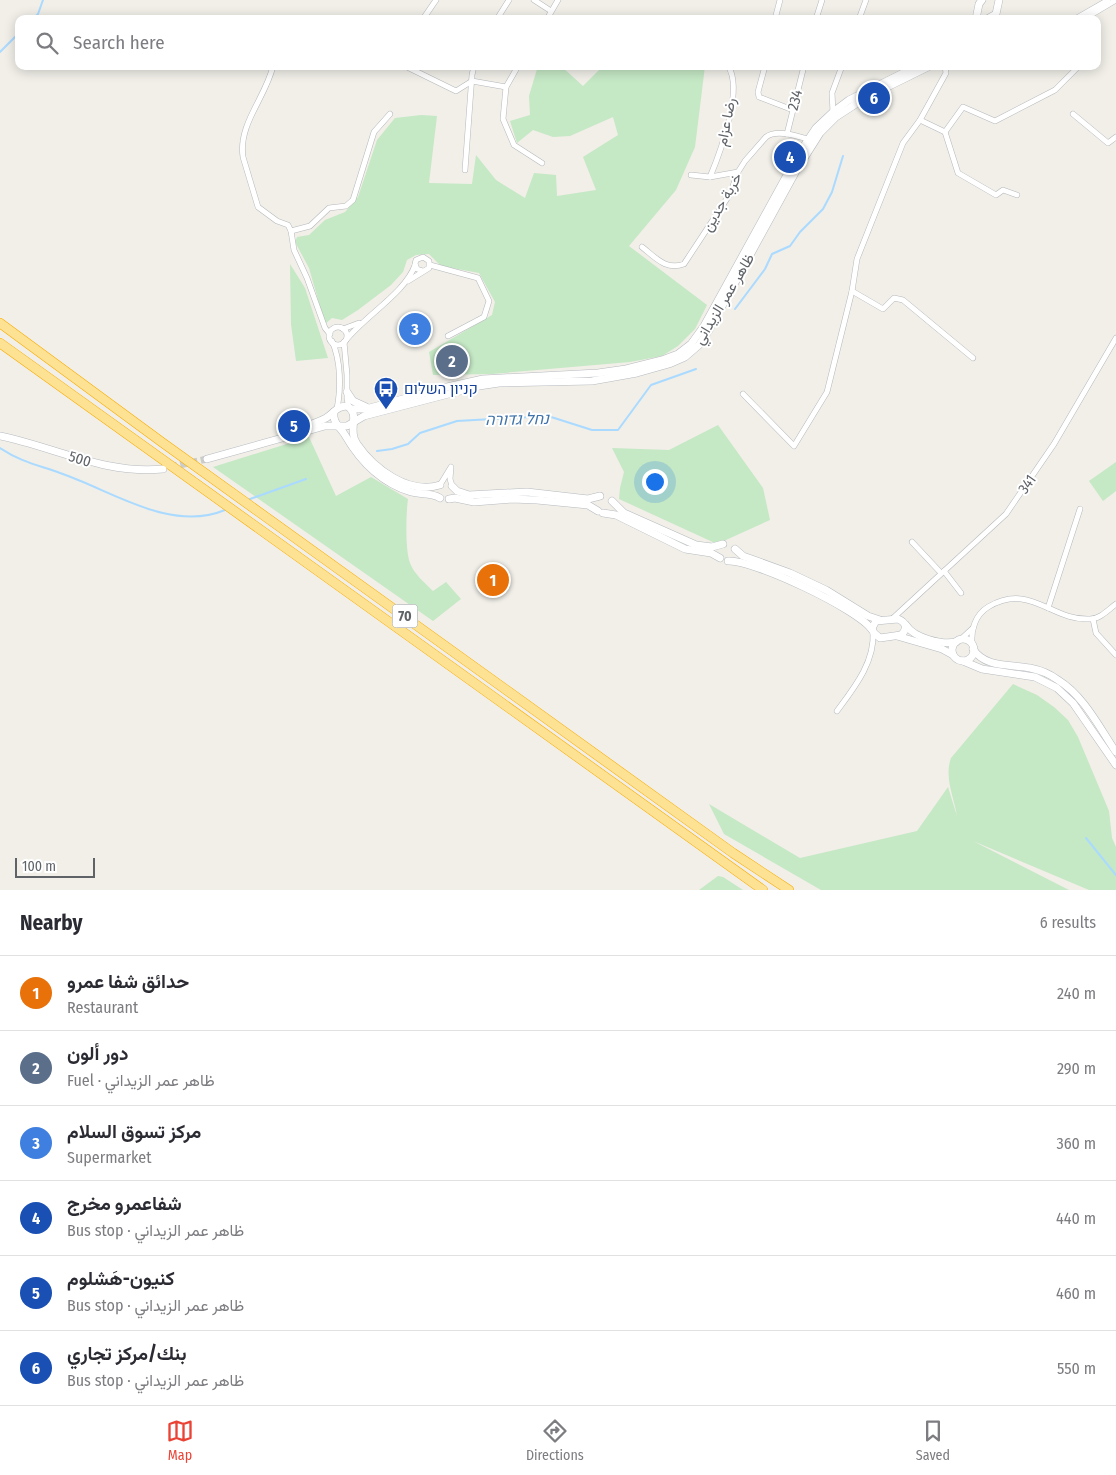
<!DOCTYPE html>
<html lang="en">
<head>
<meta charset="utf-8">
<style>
	body { margin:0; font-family:"Fira Sans Condensed",Vazirmatn,Heebo,sans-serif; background:#f7f7f7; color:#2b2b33 }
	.scale { position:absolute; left:15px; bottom:12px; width:80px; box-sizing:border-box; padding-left:5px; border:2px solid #5f6368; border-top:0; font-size:14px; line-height:18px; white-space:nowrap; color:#5f6368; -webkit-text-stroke:4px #fff; paint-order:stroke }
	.you { position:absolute; left:654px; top:481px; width:18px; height:18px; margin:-12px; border:4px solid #fff; border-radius:50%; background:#1a73e8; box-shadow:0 0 0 8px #1a73e833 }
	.badge { display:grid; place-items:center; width:32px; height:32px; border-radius:50%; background:#ea4335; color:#fff; font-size:16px; font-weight:700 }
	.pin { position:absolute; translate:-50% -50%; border:2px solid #fff; box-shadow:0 1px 5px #0006 }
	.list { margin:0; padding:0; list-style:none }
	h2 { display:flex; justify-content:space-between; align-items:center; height:65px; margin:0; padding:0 20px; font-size:21px }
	h2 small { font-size:16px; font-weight:400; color:#7c7c81 }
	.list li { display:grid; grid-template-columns:32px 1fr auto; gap:15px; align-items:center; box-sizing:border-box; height:75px; padding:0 20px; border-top:1px solid #e1e1e2 }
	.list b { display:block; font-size:19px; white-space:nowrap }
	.list p { margin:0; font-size:16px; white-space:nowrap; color:#7c7c81 }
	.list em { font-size:16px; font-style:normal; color:#7c7c81 }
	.icon { flex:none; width:28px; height:28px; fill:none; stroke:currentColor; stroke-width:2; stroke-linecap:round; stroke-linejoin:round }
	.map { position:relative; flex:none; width:1116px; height:890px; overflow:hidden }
	.search { position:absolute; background:#fff; box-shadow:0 2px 12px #0003; left:15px; right:15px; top:15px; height:55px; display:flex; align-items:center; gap:12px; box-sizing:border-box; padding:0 18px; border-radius:10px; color:#7c7c81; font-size:19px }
	.sheet { height:515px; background:#fff }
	nav { display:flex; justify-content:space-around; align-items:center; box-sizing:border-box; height:70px; border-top:1px solid #e1e1e2; background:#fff; font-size:14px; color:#7c7c81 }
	nav a { display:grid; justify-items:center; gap:2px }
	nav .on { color:#ea4335 }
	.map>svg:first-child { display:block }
</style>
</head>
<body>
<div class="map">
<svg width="1116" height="890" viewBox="0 0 1116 890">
	<rect width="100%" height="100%" fill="#f1efe8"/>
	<!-- green -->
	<g fill="#c5e8c5">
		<path d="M533 66H561L583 86 603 66H705L695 147 676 190 629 246 707 305 695 329 678 346 662 356 630 362 492 374 433 375 429 352 492 315 495 302 479 273 441 266 429 254 416 255 407 260 403 272 391 285 358 310 342 320 332 318 325 324 309 268 295 242 297 237 309 235 325 220 345 212 358 197 377 140 395 118 421 115 437 116 429 183 472 184 476 155 496 180 525 198 534 173 556 175 557 196 596 190 583 157 618 135 613 117 570 136 553 137 533 130 517 143 510 121 530 115 529 96 537 69Z"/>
		<path d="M290 264 305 288 328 358 296 361 291 324Z"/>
		<path d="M718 425 763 488 770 520 717 544 619 499 620 488 624 472 612 448 669 450Z"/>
		<path d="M309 437 336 496 371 477 408 499C406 514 405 549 410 563 414 574 425 583 433 591L446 582 461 599 433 621 213 467Z"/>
		<path d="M1116 462V491L1103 501 1089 481Z"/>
		<path d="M1013 684 1037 695 1054 707 1068 720 1078 737 1109 811 1112 838 1116 847V890H1089L973 841 1069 890H821L724 834 709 804 800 858 917 831 948 787 957 816C954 797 944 777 951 758Z"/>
		<path d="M718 876 723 877 743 890H699Z"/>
	</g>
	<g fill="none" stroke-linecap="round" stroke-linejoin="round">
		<!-- stream -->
		<g stroke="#aadaff" stroke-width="2">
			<path d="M33 19 38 14 43 0"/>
			<path d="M0 52 19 33"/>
			<path d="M735 309 765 269 772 254 790 246 800 232 823 209 832 192 843 156"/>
			<path d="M0 448C21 462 38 465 60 473 111 490 170 533 225 510"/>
			<path d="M377 451 392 449 408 444 420 433 457 421 548 416 592 430H618L651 385 696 369"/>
			<path d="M250 499 306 479"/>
			<path d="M1086 838 1116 875"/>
		</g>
		<!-- secondary-tunnel -->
		<path stroke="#ccccc8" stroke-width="7" stroke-dasharray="7 3.5" stroke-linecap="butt" d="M170 467 207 459"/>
		<defs>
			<g id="street">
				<path d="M534 0 551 11"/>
				<path d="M423 19 436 0"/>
				<path d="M497 19 509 0"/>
				<path d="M547 19 558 0"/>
				<path d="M775 19 780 0"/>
				<path d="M816 19 822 0"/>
				<path d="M859 19 866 0"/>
				<path d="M1075 19 1108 0"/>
				<path d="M1084 19 1116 0"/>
				<path d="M273 66C266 97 238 124 243 157L258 207 277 221 288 225 291 231 294 250 307 278 325 328 330 334"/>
				<path d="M405 66 456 91 472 81 506 87"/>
				<path d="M518 66 506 87 503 119 514 145 542 163"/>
				<path d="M765 66 758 92 759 97 793 110"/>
				<path d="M945 66 946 73 920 120 945 132 963 107 995 121 1055 90 1079 66"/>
				<path d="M833 112 832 93 842 66"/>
				<path d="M1073 114 1108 143 1116 137"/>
				<path d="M945 132 958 173 996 195 1003 190 1017 195"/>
				<path d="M787 134 804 66"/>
				<path d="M465 170 472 75 474 66"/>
				<path d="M691 175 710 177 738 172"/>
				<path d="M710 177C720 153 744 89 728 66"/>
				<path d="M291 231 310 226 329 208 346 206 353 200 374 132 390 114"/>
				<path d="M642 247C655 257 666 271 684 264L730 194 738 172 745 161 766 137C777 129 796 136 808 139"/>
				<path d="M430 265 478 278 489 301 484 317 448 336"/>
				<path d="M408 281 429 268V261L423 257 416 260 415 264 417 269 423 271"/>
				<path d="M852 291 883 309 894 298 903 300 973 358"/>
				<circle cx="338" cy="336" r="9"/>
				<path d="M343 329 359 323"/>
				<path d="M346 340C365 316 406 292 415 265"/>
				<path d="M332 341C341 361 341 388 337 409"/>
				<path d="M344 342 347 375V399L349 407"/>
				<path d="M743 394 794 446 827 392 852 291 857 259 903 143 920 120"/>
				<path d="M440 485 451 467 450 479 452 486"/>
				<path d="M912 542 941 573"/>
				<path d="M944 571 961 593"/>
				<path d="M1048 608 1080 509"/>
				<path d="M892 619 1006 514 1054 444 1116 338"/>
				<path d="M1093 619 1096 633 1116 655"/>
				<path d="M960 640 973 628"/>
				<path d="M972 644C971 630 975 615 988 607 1031 582 1050 621 1090 619 1100 619 1108 610 1116 604"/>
				<path d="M837 711C854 688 875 662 873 632"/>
			</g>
			<g id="secondary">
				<path d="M976 19 979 4 982 0"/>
				<path d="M987 19 996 14 999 0"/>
				<path d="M347 392 353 401 366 407"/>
				<path d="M352 409H366L447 387 483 379 598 373 626 369 662 360 678 354 691 344 704 326 798 155 816 128 833 112 849 100 917 66"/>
				<path d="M334 412C332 422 340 427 345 435 360 461 381 483 411 492 421 495 431 492 440 498"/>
				<path d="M296 429C306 426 317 423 326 418 334 413 337 406 347 406 361 414 347 429 357 444 374 469 409 495 440 485"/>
				<path d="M0 436C54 447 106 475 163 469"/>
				<path d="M207 459 325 426H347L364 416 479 386 499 383 592 381 637 373 669 364 685 357 699 345 709 330 796 171 820 133 836 117 865 98 930 66"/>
				<path d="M452 486 457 491 469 495 527 492 588 499 600 496"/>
				<path d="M449 499 455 498 474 502 512 499 537 500 588 505 598 511"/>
				<path d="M612 501 624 513 696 545 712 547 723 544"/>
				<path d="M603 513 616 515 685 549 711 553 720 558"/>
				<path d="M735 549 743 556 790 573 826 590 868 616 880 620"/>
				<path d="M728 561C752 559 860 610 872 630"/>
				<path d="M898 619C906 622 908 629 901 635L880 638 874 633 872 628 876 621Z"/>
				<path d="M906 625C914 638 942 645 956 642"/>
				<path d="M897 636 942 649 953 655"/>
				<circle cx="963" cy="650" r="11"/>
				<path d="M973 649C985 668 1010 664 1030 668 1040 670 1050 674 1058 680 1084 696 1099 727 1116 752"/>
				<path d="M963 661 982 669 1035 677 1057 688 1073 703 1116 765"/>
			</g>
			<g id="highway">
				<path d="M0 323 163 443 733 853 789 890"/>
				<path d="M0 343 763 890"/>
			</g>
		</defs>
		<!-- street casing -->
		<use href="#street" stroke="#b5b8bc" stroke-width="6"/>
		<!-- secondary casing -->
		<use href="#secondary" stroke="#b6babf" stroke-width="8"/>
		<!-- highway casing -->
		<use href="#highway" stroke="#f9ab00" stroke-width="10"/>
		<!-- street -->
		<use href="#street" stroke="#fff" stroke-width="5"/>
		<!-- secondary -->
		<use href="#secondary" stroke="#fff" stroke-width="7"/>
		<!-- highway -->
		<use href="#highway" stroke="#fde293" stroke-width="9"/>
	</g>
	<!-- icons -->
	<defs>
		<symbol id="bus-pin" viewBox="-11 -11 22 30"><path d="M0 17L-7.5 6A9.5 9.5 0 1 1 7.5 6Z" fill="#1a4fb4" stroke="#fff"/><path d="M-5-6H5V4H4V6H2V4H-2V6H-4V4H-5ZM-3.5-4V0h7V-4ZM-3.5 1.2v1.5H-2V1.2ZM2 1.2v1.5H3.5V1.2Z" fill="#fff"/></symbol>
	</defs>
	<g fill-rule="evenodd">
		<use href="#bus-pin" x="372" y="375" width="28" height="38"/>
	</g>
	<g text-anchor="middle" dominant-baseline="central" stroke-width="4" stroke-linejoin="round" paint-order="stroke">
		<!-- shield labels -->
		<rect fill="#fff" stroke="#8f9295" stroke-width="1" x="392.5" y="604.5" width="25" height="23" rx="4"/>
		<g font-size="14" font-weight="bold" fill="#5f6368">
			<text x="405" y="616">70</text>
		</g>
		<!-- street labels -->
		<g font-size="15" fill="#5f6368" stroke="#fff">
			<text transform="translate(795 100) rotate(-76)">234</text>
			<text transform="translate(726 122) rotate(-79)">رضا عزام</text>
			<text transform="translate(722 202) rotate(-60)">خربة جدين</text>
			<text transform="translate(724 299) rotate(-59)">ظاهر عمر الزيداني</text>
			<text transform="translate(80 459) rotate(17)">500</text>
			<text transform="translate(1027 484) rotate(-55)">341</text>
		</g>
		<!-- transit labels -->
		<g font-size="15" fill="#164399" stroke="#fff" text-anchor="start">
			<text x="404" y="389">קניון השלום</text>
		</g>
		<!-- water labels -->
		<g font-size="16" font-style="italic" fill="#4174aa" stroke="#fff">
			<text transform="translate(517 419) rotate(-1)">נחל גדורה</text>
		</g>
	</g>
</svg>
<div class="scale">100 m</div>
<div class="you"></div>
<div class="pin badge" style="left:493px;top:580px;background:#e8710a">1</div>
<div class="pin badge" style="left:452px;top:361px;background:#5c6f8a">2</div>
<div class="pin badge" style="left:415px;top:329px;background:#3f7fe0">3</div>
<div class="pin badge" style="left:790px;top:157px;background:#1a4fb4">4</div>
<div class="pin badge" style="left:294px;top:426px;background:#1a4fb4">5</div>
<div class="pin badge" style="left:874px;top:98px;background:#1a4fb4">6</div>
<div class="search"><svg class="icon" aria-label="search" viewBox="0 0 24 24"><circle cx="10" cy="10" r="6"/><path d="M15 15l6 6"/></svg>Search here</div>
</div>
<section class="sheet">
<h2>Nearby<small>6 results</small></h2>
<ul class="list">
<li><span class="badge" style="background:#e8710a">1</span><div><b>حدائق شفا عمرو</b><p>Restaurant</p></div><em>240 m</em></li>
<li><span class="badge" style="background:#5c6f8a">2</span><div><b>دور ألون</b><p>Fuel · ظاهر عمر الزيداني</p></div><em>290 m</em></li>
<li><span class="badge" style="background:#3f7fe0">3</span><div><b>مركز تسوق السلام</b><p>Supermarket</p></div><em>360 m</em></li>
<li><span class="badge" style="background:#1a4fb4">4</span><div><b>شفاعمرو مخرج</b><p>Bus stop · ظاهر عمر الزيداني</p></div><em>440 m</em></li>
<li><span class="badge" style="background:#1a4fb4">5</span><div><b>كنيون-هَشلوم</b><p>Bus stop · ظاهر عمر الزيداني</p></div><em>460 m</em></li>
<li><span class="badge" style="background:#1a4fb4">6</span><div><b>بنك/مركز تجاري</b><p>Bus stop · ظاهر عمر الزيداني</p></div><em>550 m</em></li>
</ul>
</section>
<nav>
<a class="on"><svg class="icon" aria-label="map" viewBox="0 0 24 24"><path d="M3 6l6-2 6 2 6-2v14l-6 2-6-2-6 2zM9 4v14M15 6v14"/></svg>Map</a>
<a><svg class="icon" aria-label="directions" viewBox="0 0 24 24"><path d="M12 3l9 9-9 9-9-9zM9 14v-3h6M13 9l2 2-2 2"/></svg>Directions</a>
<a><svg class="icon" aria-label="saved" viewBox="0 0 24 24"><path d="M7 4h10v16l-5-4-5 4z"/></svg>Saved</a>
</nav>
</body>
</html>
